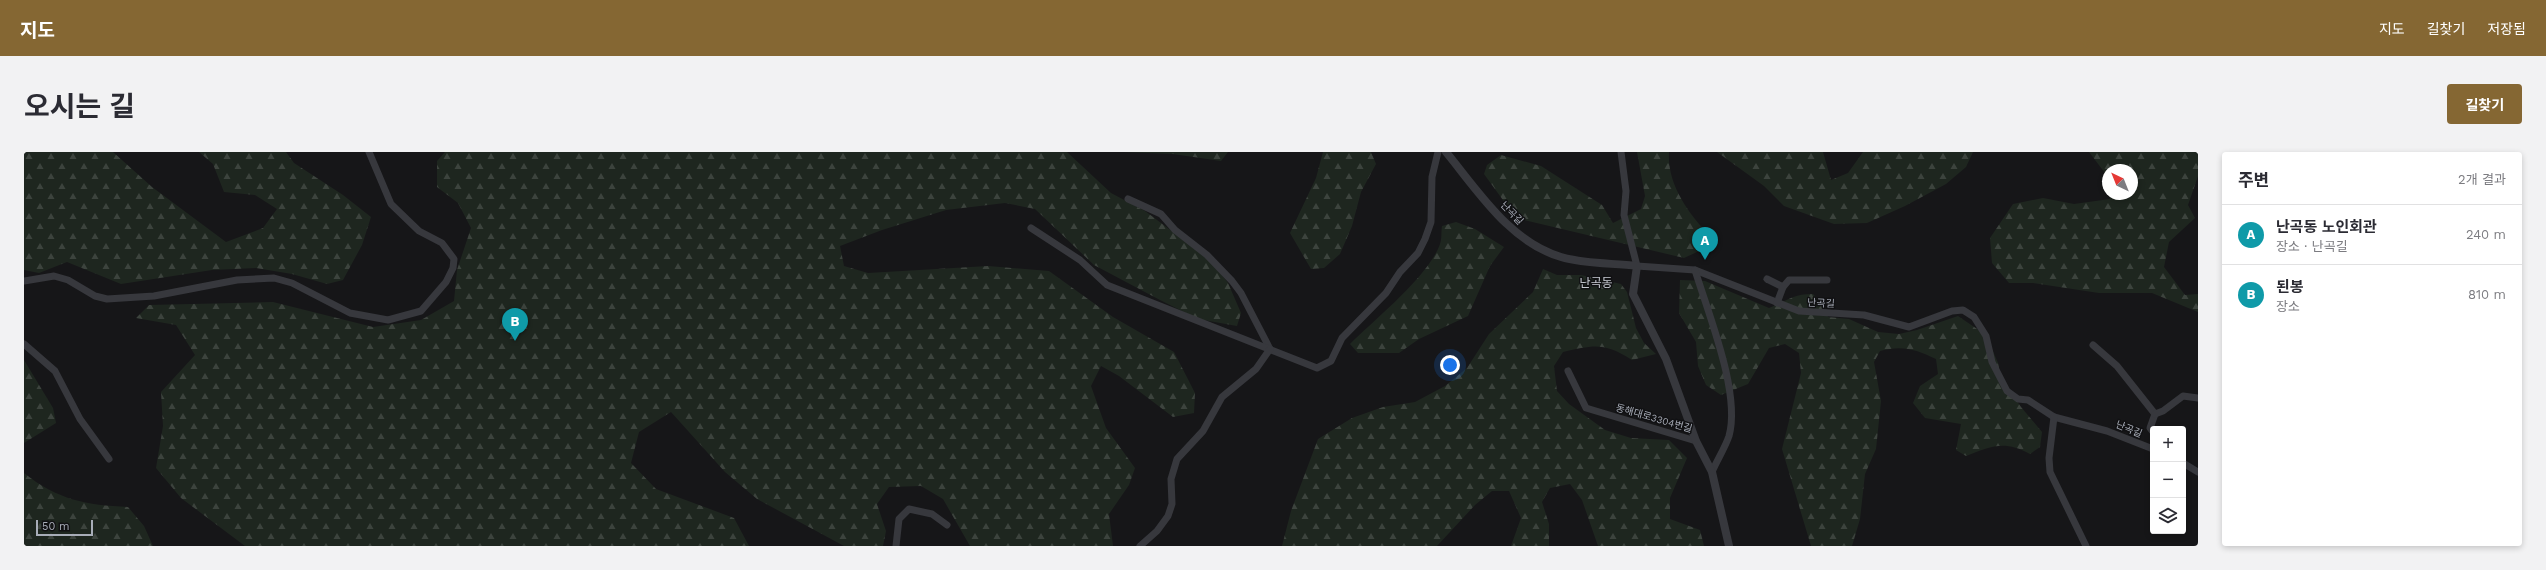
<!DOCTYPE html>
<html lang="ko">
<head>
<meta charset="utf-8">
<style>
	body { margin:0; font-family:"Work Sans","Noto Sans KR",sans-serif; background:#f2f2f3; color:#2b2b33 }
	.controls { position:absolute; right:12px; bottom:12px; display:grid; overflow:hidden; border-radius:4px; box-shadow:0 2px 6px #0003 }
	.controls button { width:36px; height:36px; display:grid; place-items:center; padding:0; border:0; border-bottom:1px solid #e1e1e2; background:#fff; color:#2b2b33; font:20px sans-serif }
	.compass { position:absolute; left:2078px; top:12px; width:36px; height:36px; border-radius:50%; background:#fff; box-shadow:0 2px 6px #0003; rotate:317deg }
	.scale { position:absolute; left:12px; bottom:10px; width:57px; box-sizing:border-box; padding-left:4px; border:2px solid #a8adb8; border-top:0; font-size:11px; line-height:14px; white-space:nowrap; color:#a8adb8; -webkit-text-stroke:3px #111113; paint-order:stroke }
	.you { position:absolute; left:1426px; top:213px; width:14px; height:14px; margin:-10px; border:3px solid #fff; border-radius:50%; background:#1a73e8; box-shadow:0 0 0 6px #1a73e833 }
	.badge { display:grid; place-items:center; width:26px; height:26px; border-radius:50%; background:#856733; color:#fff; font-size:13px; font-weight:700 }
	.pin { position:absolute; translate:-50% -33px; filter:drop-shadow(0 1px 2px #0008) }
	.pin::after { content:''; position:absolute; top:21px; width:14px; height:12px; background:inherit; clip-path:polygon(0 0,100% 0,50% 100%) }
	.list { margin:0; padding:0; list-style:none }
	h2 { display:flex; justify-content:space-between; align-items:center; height:52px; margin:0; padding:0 16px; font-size:17px }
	h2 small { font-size:13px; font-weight:400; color:#7c7c81 }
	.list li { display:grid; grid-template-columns:26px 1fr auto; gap:12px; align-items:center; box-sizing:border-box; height:60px; padding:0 16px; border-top:1px solid #e1e1e2 }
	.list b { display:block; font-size:15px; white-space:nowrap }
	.list p { margin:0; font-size:13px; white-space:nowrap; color:#7c7c81 }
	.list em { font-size:13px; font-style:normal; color:#7c7c81 }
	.icon { flex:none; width:22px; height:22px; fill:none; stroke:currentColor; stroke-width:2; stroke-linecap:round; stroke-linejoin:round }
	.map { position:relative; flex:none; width:2174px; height:394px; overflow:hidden; border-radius:4px }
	header { display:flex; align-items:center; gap:24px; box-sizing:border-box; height:56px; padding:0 20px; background:#856733; color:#fff }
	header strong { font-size:19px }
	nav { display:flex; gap:22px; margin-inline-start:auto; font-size:14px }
	.intro { display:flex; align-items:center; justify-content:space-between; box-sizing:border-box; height:96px; padding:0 24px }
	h1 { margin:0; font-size:28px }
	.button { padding:10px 18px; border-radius:4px; background:#856733; color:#fff; font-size:14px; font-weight:700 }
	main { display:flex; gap:24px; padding:0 24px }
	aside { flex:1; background:#fff; border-radius:4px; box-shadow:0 2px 6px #0003 }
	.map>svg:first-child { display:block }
</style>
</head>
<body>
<header>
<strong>지도</strong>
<nav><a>지도</a><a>길찾기</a><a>저장됨</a></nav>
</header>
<div class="intro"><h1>오시는 길</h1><a class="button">길찾기</a></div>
<main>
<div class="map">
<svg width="2174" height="394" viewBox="0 0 2174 394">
	<defs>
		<pattern id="forest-firs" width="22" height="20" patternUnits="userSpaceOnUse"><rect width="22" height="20" fill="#1e261f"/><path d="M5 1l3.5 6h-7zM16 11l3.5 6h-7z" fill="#3c433d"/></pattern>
	</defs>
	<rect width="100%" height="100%" fill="#161618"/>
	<!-- forest -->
	<g fill="url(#forest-firs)">
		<path d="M0 0H89L128 35 202 90 239 76 253 57 231 43 200 40 189 12 175 0H262L270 11 319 43 347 65 338 93 319 128 303 132 268 122 232 116 188 118 97 132 43 110 15 121 0 118Z"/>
		<path d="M421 0H1043L1087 41 1121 59 1185 107 1204 131 1217 161 1213 174 1174 167 1136 148 1070 113 1011 57 981 51 922 58 858 78 816 94 820 114 844 121 964 114 1025 119 1089 165 1150 200 1171 241 1170 261 1149 265 1095 224 1077 214 1067 234 1082 276 1111 316 1105 333 1085 362 1089 394H946L919 347 897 334 865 335 853 352 862 379 859 394H820L733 347 701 320 647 260 615 280 607 311 632 337 710 366 725 394H221L157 346 132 316 139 274 137 240 171 203 152 173 112 166 125 153 249 150 349 175 397 168 430 149 433 118 447 76 434 51 413 35V9Z"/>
		<path d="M1099 0H1204L1197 9 1149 2Z"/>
		<path d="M1299 0H1347L1352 12 1337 40 1328 74 1316 102 1300 116 1287 117 1266 81 1292 26Z"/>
		<path d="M1613 0H1645C1643 32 1664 61 1685 83L1686 94 1660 106 1492 66 1460 22 1463 13 1477 3 1517 14 1578 53 1589 71 1617 57 1621 44Z"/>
		<path d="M1693 0H1799L1807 28 1824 21 1839 0H1949L1942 15 1922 32 1881 54 1843 71 1810 72 1760 54 1740 34Z"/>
		<path d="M2065 0H2174V24L2164 53 2171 66 2145 90 2140 115 2161 143 2174 142V160L2128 141H2075L2009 131H1985L1968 111 1966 86 1989 52 2019 46 2050 52 2086 47 2087 42H2108V18H2084V25Z"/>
		<path d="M1432 70 1451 77 1480 95 1466 114 1444 164 1395 187 1375 201H1334L1326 192C1350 168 1405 124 1416 92 1418 87 1417 80 1418 74Z"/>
		<path d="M1519 117 1533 123H1557L1597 132 1603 140 1612 176 1620 191 1632 202 1608 208C1580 190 1570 193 1539 200L1530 214 1533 239 1545 252 1581 278 1607 286 1645 288 1663 306 1646 346V367L1676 378 1680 394H1574L1558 348 1546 332 1526 336 1518 350 1525 372V394H1487L1497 366 1485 339H1468L1451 353 1413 394H1258L1267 359 1294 287 1328 266 1359 255 1391 250 1421 234 1443 216 1465 182 1509 140Z"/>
		<path d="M1656 128 1681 129 1745 156C1764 149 1768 142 1789 142L1797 151 1804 165 1825 167 1854 180 1875 182 1893 178 1934 164 1962 183 1974 211 1977 226 1997 255 2018 280 2016 295 2006 302C1981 288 1967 294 1942 304L1932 298 1937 272 1901 266 1889 251 1896 234 1914 222 1912 207C1892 197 1877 193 1856 199L1850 210 1857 249 1852 297 1841 322 1836 367 1828 394H1787L1758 297 1777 221 1775 201 1761 192 1745 196 1724 232 1697 243 1682 233 1674 214 1672 190 1655 161Z"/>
		<path d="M0 208 29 256 32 271 0 291Z"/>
		<path d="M0 321C34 348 62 353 104 355L120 374 129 394H0Z"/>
	</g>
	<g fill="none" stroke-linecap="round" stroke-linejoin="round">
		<!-- minor -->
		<g stroke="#37383d" stroke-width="7">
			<path d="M1597 0 1602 39 1600 63 1613 114 1671 118 1775 159 1840 163 1885 175 1928 159 1939 158 1950 165 1962 184 1968 210 1983 239 1994 247 2004 248 2030 265 2083 279 2129 297"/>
			<path d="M1104 47 1137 62 1151 78 1183 103 1208 129 1217 141 1246 197"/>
			<path d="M1007 76 1056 108 1083 133 1293 216 1307 209 1318 186 1362 141 1376 120 1394 101 1401 87 1407 70 1408 25 1414 0"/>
			<path d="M1671 118C1684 161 1717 241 1705 284 1701 296 1693 308 1688 320"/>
			<path d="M1743 127 1759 135"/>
			<path d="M0 129 30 124 44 128 71 144 83 147 130 144 213 128 250 126 268 131 326 161 364 168 397 159 422 130 429 116 430 107 418 91 395 79 367 52 345 0"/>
			<path d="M1753 151 1759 135 1765 128H1803"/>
			<path d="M0 192 31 219 56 267 85 307"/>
			<path d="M2069 193 2093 214 2131 262 2126 276 2129 280"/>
			<path d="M1544 219 1562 256 1672 289"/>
			<path d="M2131 262 2139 259 2159 244 2174 246"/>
			<path d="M2030 265 2025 306 2026 320 2062 394"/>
			<path d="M2159 311 2174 320"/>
			<path d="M872 394 875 367 885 357 908 362 923 373"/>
			<path d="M1116 394 1133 379 1144 364 1148 352 1147 327 1153 307 1179 279 1198 245 1232 217 1246 197"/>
		</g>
		<!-- tertiary -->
		<path stroke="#37383d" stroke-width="8" d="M1422 0C1454 39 1486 90 1537 105 1560 112 1588 111 1613 114L1609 142 1642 207 1672 289 1688 320 1705 394"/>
	</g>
	<g text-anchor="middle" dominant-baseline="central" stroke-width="3" stroke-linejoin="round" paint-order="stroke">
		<!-- street labels -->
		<g font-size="10" fill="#a8adb8" stroke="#111113">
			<text transform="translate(1488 61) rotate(46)">난곡길</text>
			<text transform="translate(1797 151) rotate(3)">난곡길</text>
			<text transform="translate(1630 266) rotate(16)">동해대로3304번길</text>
			<text transform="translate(2105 277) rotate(22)">난곡길</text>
		</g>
		<!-- quarter labels -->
		<g font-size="12" fill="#c9ccd4" stroke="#111113">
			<text x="1572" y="131">난곡동</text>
		</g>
	</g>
</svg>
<div class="controls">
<button>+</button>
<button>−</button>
<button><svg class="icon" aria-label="layers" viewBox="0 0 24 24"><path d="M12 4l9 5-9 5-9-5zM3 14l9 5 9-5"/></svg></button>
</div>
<svg class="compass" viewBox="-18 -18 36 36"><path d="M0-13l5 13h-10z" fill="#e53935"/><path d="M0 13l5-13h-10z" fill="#7c7c81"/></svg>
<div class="scale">50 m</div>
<div class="you"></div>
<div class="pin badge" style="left:1681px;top:108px;background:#0f9aa8">A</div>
<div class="pin badge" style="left:491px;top:189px;background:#0f9aa8">B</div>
</div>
<aside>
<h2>주변<small>2개 결과</small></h2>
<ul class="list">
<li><span class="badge" style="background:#0f9aa8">A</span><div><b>난곡동 노인회관</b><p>장소 · 난곡길</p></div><em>240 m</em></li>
<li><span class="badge" style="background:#0f9aa8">B</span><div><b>된봉</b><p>장소</p></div><em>810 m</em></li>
</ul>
</aside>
</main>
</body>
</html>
